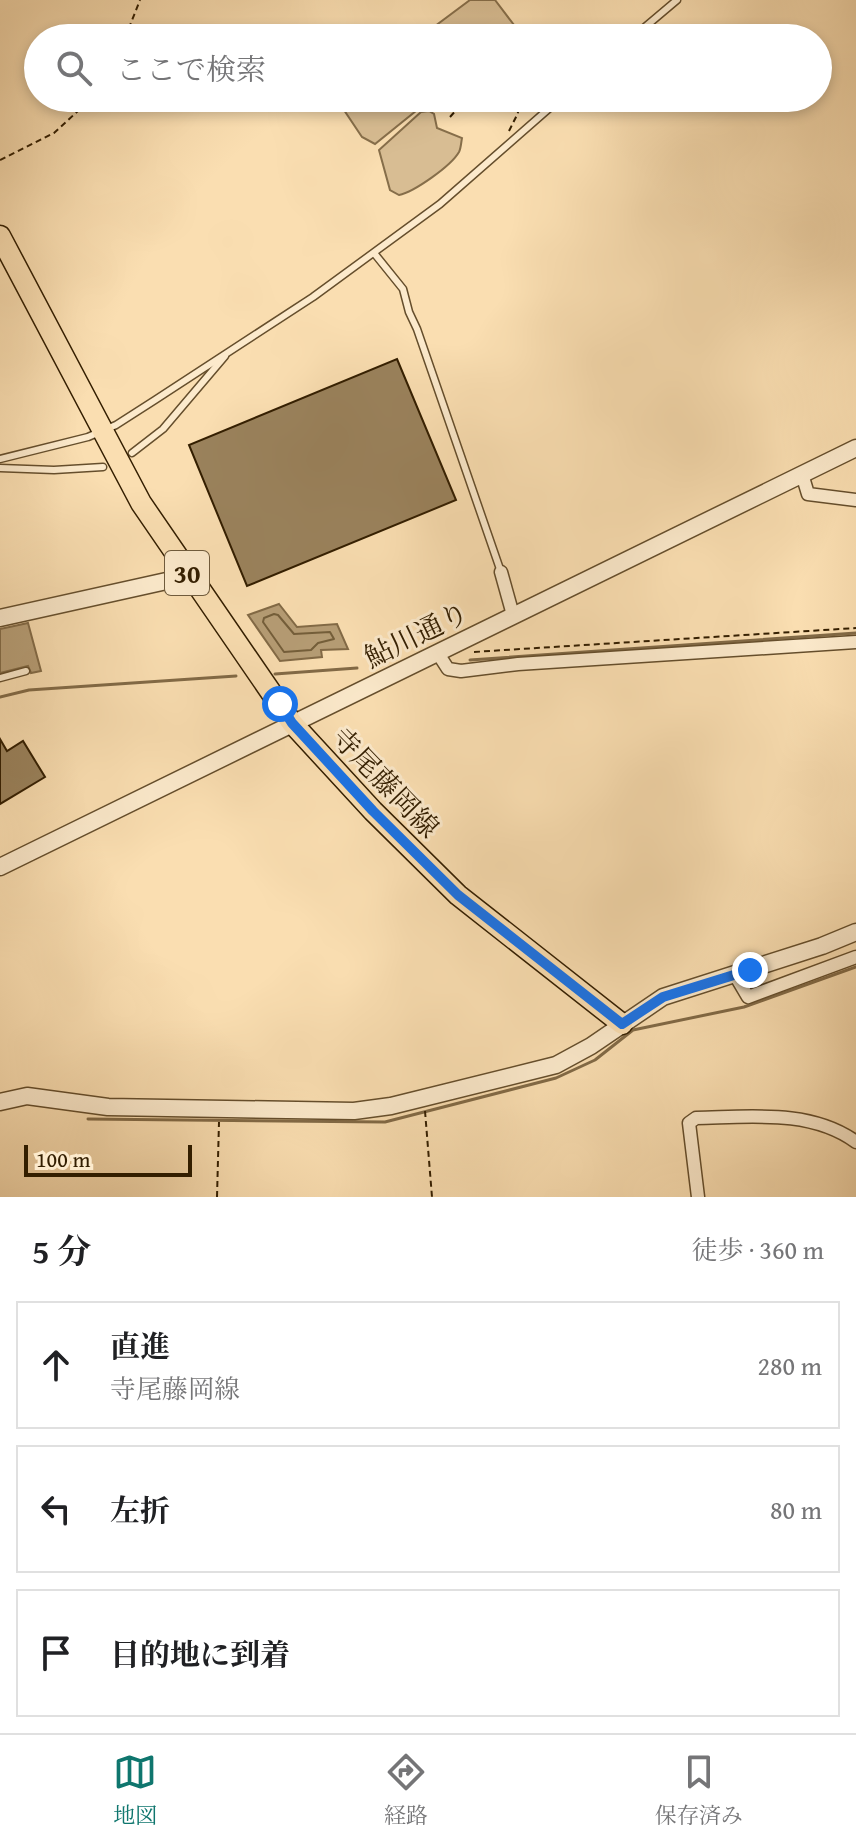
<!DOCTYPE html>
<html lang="ja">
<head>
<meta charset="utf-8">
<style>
	body { margin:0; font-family:"Gentium Book Plus","Noto Serif JP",serif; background:#f2f2f2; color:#202124 }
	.scale { position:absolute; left:24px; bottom:20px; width:168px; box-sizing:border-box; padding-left:8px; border:4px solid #331e00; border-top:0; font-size:22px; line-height:28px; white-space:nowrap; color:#331e00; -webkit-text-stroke:6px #fceacc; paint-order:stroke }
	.stop { position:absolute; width:24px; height:24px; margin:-18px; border:6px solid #1a73e8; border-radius:50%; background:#fff }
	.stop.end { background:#1a73e8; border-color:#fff; box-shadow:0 2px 8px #0008 }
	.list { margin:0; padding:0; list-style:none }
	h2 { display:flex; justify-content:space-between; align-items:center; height:104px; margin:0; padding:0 32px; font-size:34px }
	h2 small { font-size:26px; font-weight:400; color:#757577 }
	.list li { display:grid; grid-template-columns:52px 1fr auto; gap:24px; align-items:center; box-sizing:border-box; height:128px; margin:0 16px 16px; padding:0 16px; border:2px solid #e0e0e0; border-radius:0px }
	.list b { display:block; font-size:30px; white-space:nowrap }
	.list p { margin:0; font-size:26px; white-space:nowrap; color:#757577 }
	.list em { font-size:26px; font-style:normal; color:#757577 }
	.icon { flex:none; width:44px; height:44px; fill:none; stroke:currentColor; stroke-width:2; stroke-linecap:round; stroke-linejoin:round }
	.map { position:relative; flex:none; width:856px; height:1197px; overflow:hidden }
	.search { position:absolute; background:#fff; box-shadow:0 4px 12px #0003; left:24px; right:24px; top:24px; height:88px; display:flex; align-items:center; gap:20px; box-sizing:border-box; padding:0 28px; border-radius:44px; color:#757577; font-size:30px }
	.sheet { height:536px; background:#fff }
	nav { display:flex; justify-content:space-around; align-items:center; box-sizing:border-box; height:112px; border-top:2px solid #e0e0e0; background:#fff; font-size:22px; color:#757577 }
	nav a { display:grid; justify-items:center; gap:4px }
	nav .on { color:#0f766e }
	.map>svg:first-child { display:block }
</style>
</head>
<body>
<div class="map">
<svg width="856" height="1197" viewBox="0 0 856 1197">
	<rect width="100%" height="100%" fill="#fadeb1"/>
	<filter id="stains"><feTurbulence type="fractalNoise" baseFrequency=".0025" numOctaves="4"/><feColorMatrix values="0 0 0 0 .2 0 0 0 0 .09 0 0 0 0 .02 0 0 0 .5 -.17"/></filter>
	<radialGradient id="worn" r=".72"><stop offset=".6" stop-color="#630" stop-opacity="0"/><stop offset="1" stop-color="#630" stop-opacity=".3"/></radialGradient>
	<!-- green -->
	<g fill="#d8bd93" stroke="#866e4a" stroke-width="2">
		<path d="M470 0H495L514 25 512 33 506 38H419Z"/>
		<path d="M345 98H432L375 144 362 137 342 107Z"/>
		<path d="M429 111 434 114 437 128 462 138C461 143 461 148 459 152 451 166 414 192 399 195L390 190 379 150 421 112Z"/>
	</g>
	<!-- water -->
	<g fill="#b69d75" stroke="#826a46" stroke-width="2">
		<path d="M279 604 297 627 337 624 348 649 321 650 322 657 280 661 248 615Z"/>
		<path d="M28 623 41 671 31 673 28 666 0 673V629Z"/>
	</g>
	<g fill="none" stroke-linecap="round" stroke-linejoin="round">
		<!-- shore -->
		<path stroke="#745e3a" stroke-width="2" d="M274 614 278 615 294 634 330 632 334 639 318 643 311 650 284 652 263 622 264 618Z"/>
		<!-- stream -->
		<g stroke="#826a46" stroke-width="3">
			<path d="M470 660 856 633"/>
			<path d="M275 674 357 668"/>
			<path d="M0 697 29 690 236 676"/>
			<path d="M88 1119 385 1122 556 1078 595 1060 633 1030 744 1007 856 967"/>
		</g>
	</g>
	<!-- building -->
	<g fill="#9a825c" stroke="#331e00" stroke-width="2">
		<path d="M397 359 456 500 247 586 189 445Z"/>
		<path d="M0 739 7 751 23 741 45 777 0 804Z"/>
	</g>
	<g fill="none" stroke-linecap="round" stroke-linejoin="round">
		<defs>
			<g id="service">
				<path d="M632 38 677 0"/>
				<path d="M374 253 403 289 409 312 417 329 501 572"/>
				<path d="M132 453 163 429 225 356"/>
				<path d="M0 459 88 437 116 425 155 400 313 297 440 204 561 98"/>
				<path d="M0 468 54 470 103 467"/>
				<path d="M0 678 26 671"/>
			</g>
			<g id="minor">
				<path d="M802 474 808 494 856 500"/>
				<path d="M501 572 513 615"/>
				<path d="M437 652 448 669 461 671 518 664 856 642"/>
				<path d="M735 975 748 997 856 957"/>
				<path d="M698 1197 689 1123 696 1118C750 1117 811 1109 856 1142"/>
			</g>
			<g id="tertiary">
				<path d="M0 618 189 576"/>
				<path d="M0 867 856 448"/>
				<path d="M0 1102 27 1096 108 1107 354 1111 391 1106 556 1065 591 1046 663 997 822 946 856 932"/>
			</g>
			<path id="primary" d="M0 236 141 503 292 723 373 811 458 895 622 1024"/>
		</defs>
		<!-- service casing -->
		<use href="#service" stroke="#654e2c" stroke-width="9"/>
		<!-- minor casing -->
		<use href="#minor" stroke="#654e2c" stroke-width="15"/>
		<!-- tertiary casing -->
		<use href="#tertiary" stroke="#654e2c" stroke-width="19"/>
		<!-- primary casing -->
		<use href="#primary" stroke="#331e00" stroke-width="23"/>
		<!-- path -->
		<g stroke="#331e00" stroke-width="2" stroke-dasharray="6 4" stroke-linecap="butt">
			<path d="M125 38 140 0"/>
			<path d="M450 117 467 98"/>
			<path d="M509 131 518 113 516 98"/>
			<path d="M0 160 54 133 92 98"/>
			<path d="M474 652 856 628"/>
			<path d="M425 1111 432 1197"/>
			<path d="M217 1197 219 1122"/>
		</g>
		<!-- service -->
		<use href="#service" stroke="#fceacc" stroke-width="6"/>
		<!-- minor -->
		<use href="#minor" stroke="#fceacc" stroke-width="12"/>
		<!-- tertiary -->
		<use href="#tertiary" stroke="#fceacc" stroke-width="16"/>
		<!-- primary -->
		<use href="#primary" stroke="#fadeb1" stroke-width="20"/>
	</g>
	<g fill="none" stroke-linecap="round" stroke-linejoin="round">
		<!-- route -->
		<path stroke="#1a73e8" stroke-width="10" d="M280 704 292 723 373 811 458 895 622 1024 663 997 750 970"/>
	</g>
	<g text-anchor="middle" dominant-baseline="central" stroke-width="6" stroke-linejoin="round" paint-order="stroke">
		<!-- shield labels -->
		<rect fill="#fceacc" stroke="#6f5b3d" stroke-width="2" x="165" y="551" width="44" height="44" rx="6"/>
		<g font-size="26" font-weight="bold" fill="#331e00">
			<text x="187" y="573">30</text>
		</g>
		<!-- street labels -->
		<g font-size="28" fill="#331e00" stroke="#fceacc">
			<text transform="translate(416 634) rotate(-26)">鮎川通り</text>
			<text transform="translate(386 782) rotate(46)">寺尾藤岡線</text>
		</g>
	</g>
	<rect width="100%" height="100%" filter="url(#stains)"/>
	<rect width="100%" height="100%" fill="url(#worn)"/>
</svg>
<div class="scale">100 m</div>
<div class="stop" style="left:280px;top:704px"></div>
<div class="stop end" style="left:750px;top:970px"></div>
<div class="search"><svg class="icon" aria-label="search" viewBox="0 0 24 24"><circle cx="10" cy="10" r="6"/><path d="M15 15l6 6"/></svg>ここで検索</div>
</div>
<section class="sheet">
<h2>5 分<small>徒歩 · 360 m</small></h2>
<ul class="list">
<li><svg class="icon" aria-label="ahead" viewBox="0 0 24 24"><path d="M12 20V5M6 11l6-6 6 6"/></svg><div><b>直進</b><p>寺尾藤岡線</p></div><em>280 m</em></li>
<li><svg class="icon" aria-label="left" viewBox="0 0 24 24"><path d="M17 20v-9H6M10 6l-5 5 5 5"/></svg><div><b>左折</b></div><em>80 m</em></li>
<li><svg class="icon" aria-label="arrive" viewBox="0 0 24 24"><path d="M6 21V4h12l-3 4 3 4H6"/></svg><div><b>目的地に到着</b></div></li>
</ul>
</section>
<nav>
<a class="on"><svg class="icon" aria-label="map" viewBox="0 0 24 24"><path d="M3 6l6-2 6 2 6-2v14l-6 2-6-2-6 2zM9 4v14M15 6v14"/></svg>地図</a>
<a><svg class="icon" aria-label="directions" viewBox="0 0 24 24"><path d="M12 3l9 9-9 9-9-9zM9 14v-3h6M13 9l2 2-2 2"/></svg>経路</a>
<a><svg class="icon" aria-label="saved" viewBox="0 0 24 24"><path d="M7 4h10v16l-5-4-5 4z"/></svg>保存済み</a>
</nav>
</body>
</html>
